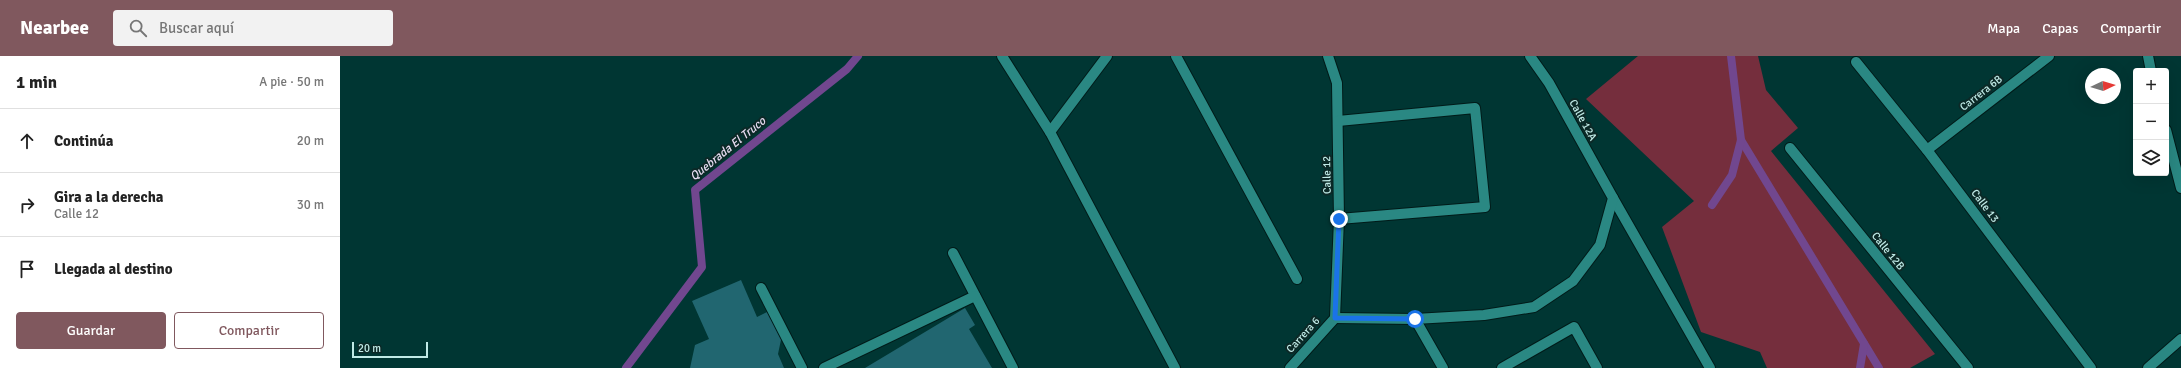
<!DOCTYPE html>
<html lang="es">
<head>
<meta charset="utf-8">
<style>
	body { margin:0; font-family:Signika,sans-serif; background:#f2f2f2; color:#222 }
	.controls { position:absolute; right:12px; top:12px; display:grid; overflow:hidden; border-radius:4px; box-shadow:0 4px 16px #0002 }
	.controls button { width:36px; height:36px; display:grid; place-items:center; padding:0; border:0; border-bottom:1px solid #e0e0e0; background:#fff; color:#222; font:20px sans-serif }
	.compass { position:absolute; left:1745px; top:12px; width:36px; height:36px; border-radius:50%; background:#fff; box-shadow:0 4px 16px #0002; rotate:86deg }
	.scale { position:absolute; left:12px; bottom:10px; width:76px; box-sizing:border-box; padding-left:4px; border:2px solid #c0eae6; border-top:0; font-size:11px; line-height:14px; white-space:nowrap; color:#c0eae6; -webkit-text-stroke:3px #0c2927; paint-order:stroke }
	.stop { position:absolute; width:12px; height:12px; margin:-9px; border:3px solid #1a73e8; border-radius:50%; background:#fff }
	.stop.end { background:#1a73e8; border-color:#fff; box-shadow:0 1px 4px #0008 }
	.list { margin:0; padding:0; list-style:none }
	h2 { display:flex; justify-content:space-between; align-items:center; height:52px; margin:0; padding:0 16px; font-size:17px }
	h2 small { font-size:13px; font-weight:400; color:#767676 }
	.list li { display:grid; grid-template-columns:26px 1fr auto; gap:12px; align-items:center; box-sizing:border-box; height:64px; padding:0 16px; border-top:1px solid #e0e0e0 }
	.list b { display:block; font-size:15px; white-space:nowrap }
	.list p { margin:0; font-size:13px; white-space:nowrap; color:#767676 }
	.list em { font-size:13px; font-style:normal; color:#767676 }
	.actions { display:flex; gap:8px; padding:12px 16px }
	.actions a { flex:1; padding:9px 0; border:1px solid #80585e; border-radius:4px; text-align:center; font-size:14px; color:#80585e }
	.actions .main { background:#80585e; color:#fff }
	.icon { flex:none; width:22px; height:22px; fill:none; stroke:currentColor; stroke-width:2; stroke-linecap:round; stroke-linejoin:round }
	.map { position:relative; flex:none; width:1841px; height:312px; overflow:hidden }
	header { display:flex; align-items:center; gap:24px; box-sizing:border-box; height:56px; padding:0 20px; background:#80585e; color:#fff }
	header strong { font-size:19px }
	nav { display:flex; gap:22px; margin-inline-start:auto; font-size:14px }
	.search { width:280px; height:36px; background:#f2f2f2; display:flex; align-items:center; gap:10px; box-sizing:border-box; padding:0 14px; border-radius:4px; color:#767676; font-size:15px }
	main { display:flex }
	aside { flex:1; background:#fff }
	.map>svg:first-child { display:block }
</style>
</head>
<body>
<header>
<strong>Nearbee</strong>
<div class="search"><svg class="icon" aria-label="search" viewBox="0 0 24 24"><circle cx="10" cy="10" r="6"/><path d="M15 15l6 6"/></svg>Buscar aquí</div>
<nav><a>Mapa</a><a>Capas</a><a>Compartir</a></nav>
</header>
<main>
<aside>
<h2>1 min<small>A pie · 50 m</small></h2>
<ul class="list">
<li><svg class="icon" aria-label="ahead" viewBox="0 0 24 24"><path d="M12 20V5M6 11l6-6 6 6"/></svg><div><b>Continúa</b></div><em>20 m</em></li>
<li><svg class="icon" aria-label="right" viewBox="0 0 24 24"><path d="M7 20v-9h11M14 6l5 5-5 5"/></svg><div><b>Gira a la derecha</b><p>Calle 12</p></div><em>30 m</em></li>
<li><svg class="icon" aria-label="arrive" viewBox="0 0 24 24"><path d="M6 21V4h12l-3 4 3 4H6"/></svg><div><b>Llegada al destino</b></div></li>
</ul>
<div class="actions"><a class="main">Guardar</a><a>Compartir</a></div>
</aside>
<div class="map">
<svg width="1841" height="312" viewBox="0 0 1841 312">
	<rect width="100%" height="100%" fill="#003633"/>
	<!-- green -->
	<path fill="#752e3d" d="M1298 0H1418L1426 34 1458 72 1431 95 1595 298 1570 312H1427L1420 296 1361 276 1322 171 1354 145 1246 43Z"/>
	<g fill="none" stroke-linecap="round" stroke-linejoin="round">
		<!-- stream -->
		<g stroke="#71478f" stroke-width="8">
			<path d="M1401 84 1539 312"/>
			<path d="M1372 149 1392 119 1401 84 1391 0"/>
			<path d="M286 312 362 211 355 134 507 13 518 0"/>
			<path d="M1520 312 1524 288"/>
		</g>
	</g>
	<!-- building -->
	<g fill="#216670">
		<path d="M401 224 417 261 431 254 442 279 438 298 444 312H350L355 289 369 283 352 245Z"/>
		<path d="M625 252 635 269 629 273 652 312H525Z"/>
	</g>
	<g fill="none" stroke-linecap="round" stroke-linejoin="round">
		<defs>
			<g id="service">
				<path d="M662 0 710 76 835 312"/>
				<path d="M836 0 957 223"/>
				<path d="M710 76 767 0"/>
				<path d="M1273 142 1370 312"/>
				<path d="M613 197 673 312"/>
				<path d="M421 232 462 312"/>
				<path d="M484 312 635 240"/>
			</g>
			<g id="minor">
				<path d="M988 0 997 27 999 163 995 262"/>
				<path d="M1808 0 1811 15"/>
				<path d="M1516 6 1587 94 1751 312"/>
				<path d="M998 65 1135 52 1145 151 999 163"/>
				<path d="M1826 74 1841 132"/>
				<path d="M1450 92 1628 312"/>
				<path d="M1587 94 1709 0"/>
				<path d="M995 262 1075 263 1144 259 1194 251 1233 225 1260 189 1273 142 1209 27 1190 0"/>
				<path d="M1075 263 1103 312"/>
				<path d="M950 312 995 262"/>
				<path d="M1162 312 1234 271 1257 312"/>
				<path d="M1808 312 1841 283"/>
			</g>
		</defs>
		<!-- service casing -->
		<use href="#service" stroke="#001b19" stroke-width="12"/>
		<!-- minor casing -->
		<use href="#minor" stroke="#001b19" stroke-width="12"/>
		<!-- service -->
		<use href="#service" stroke="#2a8883" stroke-width="10"/>
		<!-- minor -->
		<use href="#minor" stroke="#2a8883" stroke-width="10"/>
	</g>
	<g fill="none" stroke-linecap="round" stroke-linejoin="round">
		<!-- route -->
		<path stroke="#1a73e8" stroke-width="5" d="M999 163 995 262 1075 263"/>
	</g>
	<g text-anchor="middle" dominant-baseline="central" stroke-width="4" stroke-linejoin="round" paint-order="stroke">
		<!-- street labels -->
		<g font-size="11" fill="#c0eae6" stroke="#0c2927">
			<text transform="translate(1641 37) rotate(-38)">Carrera 6B</text>
			<text transform="translate(1243 64) rotate(61)">Calle 12A</text>
			<text transform="translate(987 119) rotate(-91)">Calle 12</text>
			<text transform="translate(1645 150) rotate(53)">Calle 13</text>
			<text transform="translate(1548 195) rotate(51)">Calle 12B</text>
			<text transform="translate(963 279) rotate(-48)">Carrera 6</text>
		</g>
		<!-- water labels -->
		<g font-size="12" font-style="italic" fill="#e8ddf2" stroke="#0c2927">
			<text transform="translate(388 93) rotate(-39)">Quebrada El Truco</text>
		</g>
	</g>
</svg>
<div class="controls">
<button>+</button>
<button>−</button>
<button><svg class="icon" aria-label="layers" viewBox="0 0 24 24"><path d="M12 4l9 5-9 5-9-5zM3 14l9 5 9-5"/></svg></button>
</div>
<svg class="compass" viewBox="-18 -18 36 36"><path d="M0-13l5 13h-10z" fill="#e53935"/><path d="M0 13l5-13h-10z" fill="#767676"/></svg>
<div class="scale">20 m</div>
<div class="stop" style="left:1075px;top:263px"></div>
<div class="stop end" style="left:999px;top:163px"></div>
</div>
</main>
</body>
</html>
